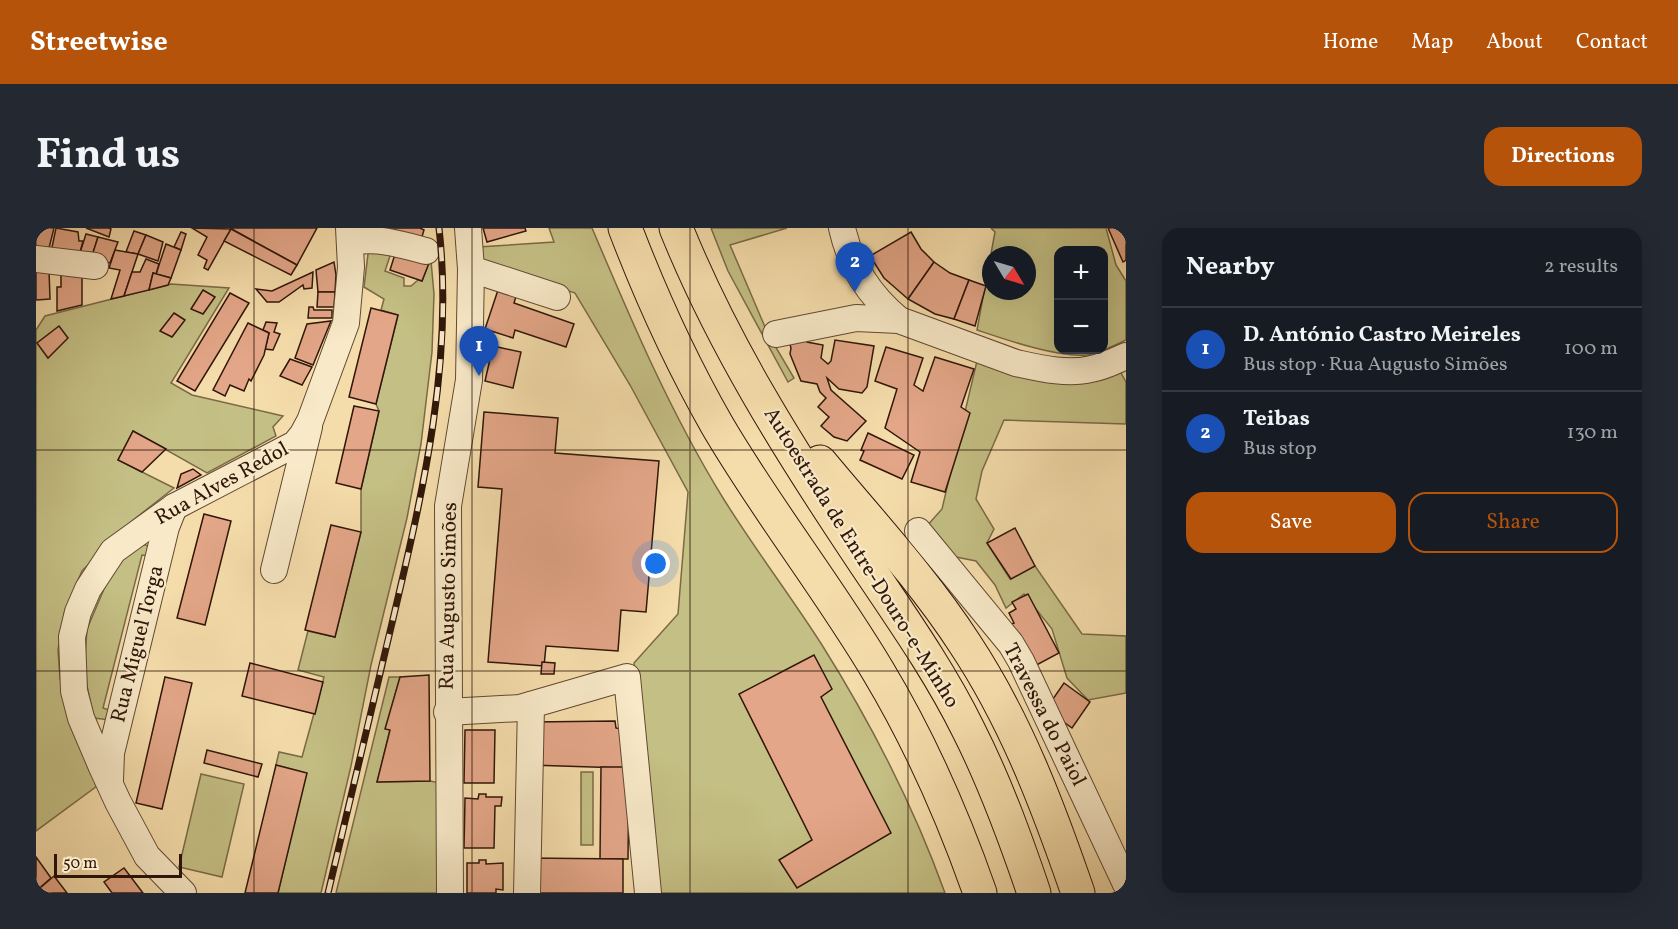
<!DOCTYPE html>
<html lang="en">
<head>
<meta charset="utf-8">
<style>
	body { margin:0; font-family:Vollkorn,serif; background:#242831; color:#f1f3f6 }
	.controls { position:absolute; right:18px; top:18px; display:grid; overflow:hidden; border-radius:12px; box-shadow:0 6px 24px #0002 }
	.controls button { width:54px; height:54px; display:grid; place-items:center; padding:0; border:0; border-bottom:2px solid #363941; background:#171b24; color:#f1f3f6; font:30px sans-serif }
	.compass { position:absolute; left:946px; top:18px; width:54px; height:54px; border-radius:50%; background:#171b24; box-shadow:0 6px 24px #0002; rotate:128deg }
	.scale { position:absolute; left:18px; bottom:15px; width:128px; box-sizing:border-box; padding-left:6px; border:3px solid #301609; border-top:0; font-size:16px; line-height:21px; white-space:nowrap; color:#301609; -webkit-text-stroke:4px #f8e9c8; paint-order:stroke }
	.you { position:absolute; left:620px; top:336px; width:21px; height:21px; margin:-15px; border:4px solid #fff; border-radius:50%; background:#1a73e8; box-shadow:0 0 0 9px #1a73e833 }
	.badge { display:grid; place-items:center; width:39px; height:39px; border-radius:50%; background:#b45309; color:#fff; font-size:20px; font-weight:700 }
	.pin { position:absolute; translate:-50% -50px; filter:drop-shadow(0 2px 3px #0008) }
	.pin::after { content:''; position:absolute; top:32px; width:21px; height:18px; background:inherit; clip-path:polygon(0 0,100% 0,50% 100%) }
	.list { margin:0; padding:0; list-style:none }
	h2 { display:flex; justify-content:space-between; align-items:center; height:78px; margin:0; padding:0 24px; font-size:26px }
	h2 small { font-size:20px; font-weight:400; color:#9ea1a6 }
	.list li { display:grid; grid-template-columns:39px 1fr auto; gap:18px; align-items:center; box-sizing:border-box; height:84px; padding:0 24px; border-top:2px solid #363941 }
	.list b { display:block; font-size:22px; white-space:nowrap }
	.list p { margin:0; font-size:20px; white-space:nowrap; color:#9ea1a6 }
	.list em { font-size:20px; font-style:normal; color:#9ea1a6 }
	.actions { display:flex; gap:12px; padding:18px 24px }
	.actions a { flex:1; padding:14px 0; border:2px solid #b45309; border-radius:18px; text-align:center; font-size:21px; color:#b45309 }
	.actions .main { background:#b45309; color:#fff }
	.map { position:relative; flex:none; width:1090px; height:665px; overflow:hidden; border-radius:18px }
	header { display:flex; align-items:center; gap:36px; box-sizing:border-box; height:84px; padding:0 30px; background:#b45309; color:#fff }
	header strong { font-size:28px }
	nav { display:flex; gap:33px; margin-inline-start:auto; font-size:21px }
	.intro { display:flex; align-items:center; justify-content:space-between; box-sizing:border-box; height:144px; padding:0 36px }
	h1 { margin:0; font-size:42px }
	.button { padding:15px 27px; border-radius:18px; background:#b45309; color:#fff; font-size:21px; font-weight:700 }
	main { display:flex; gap:36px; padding:0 36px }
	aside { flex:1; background:#171b24; border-radius:18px; box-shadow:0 6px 24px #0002 }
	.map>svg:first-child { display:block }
</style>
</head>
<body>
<header>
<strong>Streetwise</strong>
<nav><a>Home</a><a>Map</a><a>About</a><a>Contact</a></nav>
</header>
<div class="intro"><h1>Find us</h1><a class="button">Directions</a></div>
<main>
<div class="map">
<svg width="1090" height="665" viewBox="0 0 1090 665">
	<rect width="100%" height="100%" fill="#f5ddab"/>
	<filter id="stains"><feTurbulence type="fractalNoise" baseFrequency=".00333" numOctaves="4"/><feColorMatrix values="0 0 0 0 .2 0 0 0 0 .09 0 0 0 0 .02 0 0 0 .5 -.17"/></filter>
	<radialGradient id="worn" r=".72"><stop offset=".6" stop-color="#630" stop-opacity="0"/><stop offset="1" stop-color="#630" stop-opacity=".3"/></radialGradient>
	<!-- green -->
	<g fill="#c4bf84" stroke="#7a6a46" stroke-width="1.5" fill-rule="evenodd">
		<path d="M513 0H556C595 92 634 184 687 270 718 320 754 367 786 417 835 495 878 579 909 665H622L598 435 642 386 652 264 594 157 539 65 441 32 442 19 518 14Z"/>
		<path d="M675 0H751L694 17 732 106 758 150 752 154 692 43Z"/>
		<path d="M955 0H1070L1080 37 1090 53V112C1078 118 1064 125 1051 127 1022 130 968 111 941 102L959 4ZM1023 22H1068V122H1023ZM955 27H991V63H955Z"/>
		<path d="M340 20 356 22 349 43 368 50V58H375L382 52 386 53 393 35 395 33 398 66 396 124 385 216 371 290 335 437 315 538 285 665H242L270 545 240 537 243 524 266 529 288 449 262 442 272 403 299 409 325 304V261L343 183 340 176 362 87 345 82 348 71 328 59 332 26Z"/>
		<path d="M135 56 193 60 135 155 156 167 247 188 237 199 240 208 171 245 97 203 82 232 138 260 96 293 46 343 29 382 22 422 24 450 29 475 61 558 0 603V102L9 88Z"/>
		<path d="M941 133 1081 138 1090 154V196L968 192 946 243 940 271 958 301 951 315 974 351 999 338 1046 406 1090 408V465L1052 472 1031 450 1016 401 988 366 970 380 959 357 940 333 915 328 890 299 906 281Z"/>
		<path d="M103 315 116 319 114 328 106 327 67 480 76 483 74 492 58 490 51 458 49 431 51 401 68 361 88 324Z"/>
		<path d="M353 449H364L350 500 354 502 341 554 394 553 404 555 405 665H300Z"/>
		<rect x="545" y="544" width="12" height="73"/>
		<path d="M165 546 208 556 186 649 143 639Z"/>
	</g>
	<!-- building -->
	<g fill="#e3a688" stroke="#301609" stroke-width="1.5">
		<path d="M0 0H18L12 24 0 21Z"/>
		<path d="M20 0 42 4 43 13H47L43 28 15 24Z"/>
		<path d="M50 0H73L75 1 73 9Z"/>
		<path d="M156 0 195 1 172 42 168 40 171 32 162 27 171 9Z"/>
		<path d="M194 0H281L261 37Z"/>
		<path d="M345 0H384L388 2 385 12 344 2Z"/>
		<path d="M447 0H489L490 3 451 14Z"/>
		<path d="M1072 0H1090V32L1087 34Z"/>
		<path d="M195 1 261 37 255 47 188 13Z"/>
		<path d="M98 3 110 7 102 26 90 24Z"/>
		<path d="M145 4 150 6 145 22 138 19Z"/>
		<path d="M875 4 885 21 898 34 872 71 848 50 834 28Z"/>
		<path d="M50 6 62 9 55 31 43 28Z"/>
		<path d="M110 7 127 14 122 33 102 26Z"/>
		<path d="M62 9 82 14 74 35 55 31Z"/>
		<path d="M130 16 145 22 135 50 120 46Z"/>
		<path d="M79 22 102 26 88 68 75 71 84 42 73 40Z"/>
		<path d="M360 23 393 35 386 53 354 42Z"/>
		<path d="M110 31 123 36 120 46 117 45 113 62 88 68 96 44H104Z"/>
		<path d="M298 34 300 47 299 64H282L280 42Z"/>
		<path d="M898 34 914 45 933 52 918 91 899 86 872 71Z"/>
		<path d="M0 42H13L14 71 0 72Z"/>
		<path d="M277 44 276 60 268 61 267 57 243 74H231L220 61 236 63Z"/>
		<path d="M117 45 135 50 132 57 113 62Z"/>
		<path d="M25 46 46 47V77L21 83V59H25Z"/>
		<path d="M933 52 950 58 939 98 918 91Z"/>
		<path d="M463 59 481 65 478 75 538 96 530 119 479 102 477 110 449 101Z"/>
		<path d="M167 62 179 69 167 86 155 81Z"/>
		<path d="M282 64H299L298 79H281Z"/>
		<path d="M194 65 213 75 159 163 141 153Z"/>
		<path d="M273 79H277L278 82H296V90H272Z"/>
		<path d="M335 80 362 87 340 176 313 169Z"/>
		<path d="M138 85 149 92 136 109 124 103Z"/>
		<path d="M295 93 277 137 259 130 271 96Z"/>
		<path d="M230 94 241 95 238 104 244 106 237 122 229 121 233 105 227 102Z"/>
		<path d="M212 95 233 105 228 127 215 153 213 151 208 163 194 157 189 168 177 162Z"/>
		<path d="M23 98 32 110 12 130 1 115Z"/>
		<path d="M768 107 771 114 787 117 785 130 792 136 795 133 799 112 838 118 831 159 826 165 803 161 791 150 795 162 830 193 811 213 798 209 785 198 793 189 782 179 790 170 784 164 781 156 765 153 754 126 755 120 753 113Z"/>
		<path d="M457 118 485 124 477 160 449 153Z"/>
		<path d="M850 119 887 130 878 157 887 163 899 129 938 141 925 179 934 185 909 264 875 254 884 224 849 200 861 161 839 153Z"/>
		<path d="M254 131 276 139 266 157 244 148Z"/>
		<path d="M318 178 343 183 325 261 300 255Z"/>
		<path d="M448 184 522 190 519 225 623 233 610 384 585 382 582 423 510 418 508 438 452 434 466 261 442 259Z"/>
		<path d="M97 203 130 221 106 244 82 232Z"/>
		<path d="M832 205 878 227 866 251 824 232 828 223 825 222Z"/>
		<path d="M157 241 165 247 141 260 145 246Z"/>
		<path d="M168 286 195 293 169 397 141 390Z"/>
		<path d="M295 297 325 304 299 409 269 402Z"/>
		<path d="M979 300 999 338 975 351 951 315Z"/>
		<path d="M992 366 1023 425 995 440 973 397 978 395 973 385 980 381 976 374Z"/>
		<path d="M778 427 796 461 785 469 855 605 761 660 743 632 776 612 703 466Z"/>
		<path d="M506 434 519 435 518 446H505Z"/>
		<path d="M214 435 287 454 279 486 206 468Z"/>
		<path d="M393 447 394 553 341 554 354 502 349 501 364 449Z"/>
		<path d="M129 449 156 455 126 581 100 575Z"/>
		<path d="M1028 455 1054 474 1036 500 1010 481Z"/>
		<path d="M579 493 580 500 589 502 587 540 494 537 496 494Z"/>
		<path d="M429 502H459L458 555H428Z"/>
		<path d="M171 522 226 536 222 549 168 535Z"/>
		<path d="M240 537 271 545 242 665H209Z"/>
		<path d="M565 539H593L592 631H564Z"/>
		<path d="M443 566H450V569H466L465 578H459L458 620H428L429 570 442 571Z"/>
		<path d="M0 629 15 650 0 663Z"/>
		<path d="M492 630 587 631V665H492Z"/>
		<path d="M443 632H450V636L467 635V662L460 661V665H431V635H443Z"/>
		<path d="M88 640 107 665H76L68 654Z"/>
		<path d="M18 648 31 665H6L3 661Z"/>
	</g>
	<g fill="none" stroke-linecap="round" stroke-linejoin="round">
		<defs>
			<g id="minor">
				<path d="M806 0C815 39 833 67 863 92"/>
				<path d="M315 14C342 9 364 16 390 23"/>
				<path d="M0 31 59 38"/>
				<path d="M435 41 521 69"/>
				<path d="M740 106 820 90 863 92 980 135C1003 140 1031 147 1055 141 1067 139 1079 133 1090 128"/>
				<path d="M882 303 975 416 985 433 1090 656"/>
				<path d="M238 342 273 199"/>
				<path d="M411 484 484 480 591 449 612 665"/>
				<path d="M74 552 75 525 130 299 138 279"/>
				<path d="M147 665 111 628 82 574 65 537 45 490 38 463 36 409 42 384 52 361 77 323 138 279 259 216 267 206 274 193 310 95 315 39 313 0"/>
				<path d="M414 665 412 278 433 152 435 41 432 0"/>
				<path d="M491 665 495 477"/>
			</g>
			<g id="highway">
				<path d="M589 0C615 68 645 134 681 197 730 281 792 359 842 443 884 513 917 588 944 665"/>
				<path d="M640 0C686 114 751 218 819 320 858 379 901 438 932 501 959 554 979 609 998 665"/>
				<path d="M784 234C833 293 887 351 929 416 980 493 1012 578 1042 665"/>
			</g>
		</defs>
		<!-- minor casing -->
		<use href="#minor" stroke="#614832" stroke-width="28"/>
		<!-- highway casing -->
		<use href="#highway" stroke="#301609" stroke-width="35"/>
		<!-- minor -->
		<use href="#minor" stroke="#f8e9c8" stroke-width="26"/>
		<!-- highway -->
		<use href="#highway" stroke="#f5ddab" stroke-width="33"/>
		<defs>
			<path id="rail" d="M292 665C314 574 335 482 357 391 387 263 418 132 403 0"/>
		</defs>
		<!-- rail casing -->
		<use href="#rail" stroke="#301609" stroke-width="7"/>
		<!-- rail -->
		<use href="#rail" stroke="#f8e9c8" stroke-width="4.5" stroke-dasharray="14" stroke-linecap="butt"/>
	</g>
	<!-- grid -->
	<path fill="none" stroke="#301609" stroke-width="1.5" stroke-opacity="0.55" d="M218 0V665M436 0V665M654 0V665M872 0V665M0 222H1090M0 443H1090"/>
	<g text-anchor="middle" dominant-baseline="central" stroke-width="4.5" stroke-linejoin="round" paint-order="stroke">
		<!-- street labels -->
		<g font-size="21" fill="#301609" stroke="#f8e9c8">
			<text transform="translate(186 256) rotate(-29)">Rua Alves Redol</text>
			<text transform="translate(825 330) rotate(58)">Autoestrada de Entre-Douro-e-Minho</text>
			<text transform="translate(413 368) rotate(-89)">Rua Augusto Simões</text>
			<text transform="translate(102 416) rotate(-76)">Rua Miguel Torga</text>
			<text transform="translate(1008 487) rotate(63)">Travessa do Paiol</text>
		</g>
	</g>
	<rect width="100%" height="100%" filter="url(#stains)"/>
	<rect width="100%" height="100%" fill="url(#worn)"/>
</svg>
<div class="controls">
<button>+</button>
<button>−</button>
</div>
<svg class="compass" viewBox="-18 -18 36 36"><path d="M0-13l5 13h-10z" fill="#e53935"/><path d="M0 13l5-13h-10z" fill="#9ea1a6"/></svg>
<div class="scale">50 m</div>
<div class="you"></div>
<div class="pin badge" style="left:443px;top:148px;background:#1a4fb4">1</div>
<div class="pin badge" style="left:819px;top:64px;background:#1a4fb4">2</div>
</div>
<aside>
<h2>Nearby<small>2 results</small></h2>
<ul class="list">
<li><span class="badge" style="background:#1a4fb4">1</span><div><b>D. António Castro Meireles</b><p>Bus stop · Rua Augusto Simões</p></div><em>100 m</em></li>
<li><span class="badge" style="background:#1a4fb4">2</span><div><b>Teibas</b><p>Bus stop</p></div><em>130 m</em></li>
</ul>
<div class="actions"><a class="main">Save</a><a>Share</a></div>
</aside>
</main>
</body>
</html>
